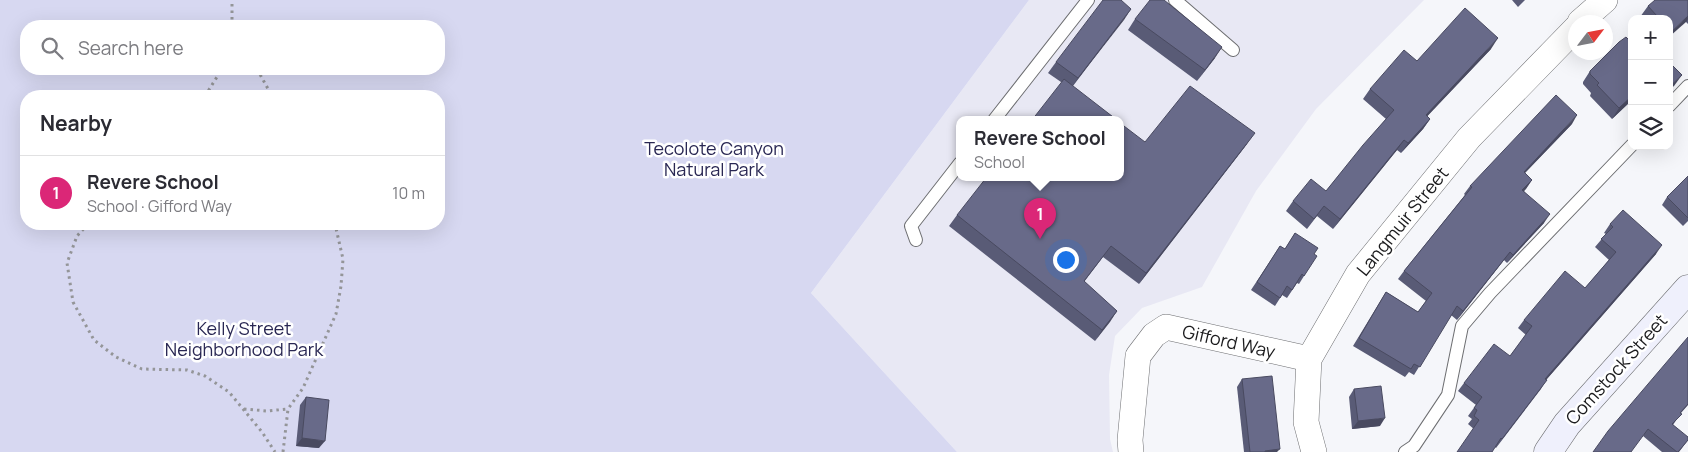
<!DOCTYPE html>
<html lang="en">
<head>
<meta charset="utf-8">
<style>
	body { margin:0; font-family:Manrope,sans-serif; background:#f7f7f7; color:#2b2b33 }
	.controls { position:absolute; right:15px; top:15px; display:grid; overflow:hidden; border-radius:10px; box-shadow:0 5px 20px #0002 }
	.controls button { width:45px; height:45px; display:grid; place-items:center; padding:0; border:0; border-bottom:1px solid #e1e1e2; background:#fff; color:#2b2b33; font:25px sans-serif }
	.compass { position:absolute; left:1568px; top:15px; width:45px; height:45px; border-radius:50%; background:#fff; box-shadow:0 5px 20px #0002; rotate:58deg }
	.you { position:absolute; left:1065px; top:259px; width:18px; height:18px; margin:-12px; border:4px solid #fff; border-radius:50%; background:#1a73e8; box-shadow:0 0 0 8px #1a73e833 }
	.badge { display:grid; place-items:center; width:32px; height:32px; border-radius:50%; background:#db2777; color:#fff; font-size:16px; font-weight:700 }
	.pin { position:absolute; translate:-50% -41px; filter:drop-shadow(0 1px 2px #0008) }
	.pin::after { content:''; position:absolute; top:26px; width:18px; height:15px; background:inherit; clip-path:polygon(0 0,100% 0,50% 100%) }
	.popup { position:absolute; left:956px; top:116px; width:168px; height:65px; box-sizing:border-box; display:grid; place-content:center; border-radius:10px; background:#fff; filter:drop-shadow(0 1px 4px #0005); font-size:16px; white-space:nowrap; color:#7c7c81 }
	.popup b { font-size:19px; color:#2b2b33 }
	.popup::after { content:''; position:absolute; left:50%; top:100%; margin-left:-10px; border:10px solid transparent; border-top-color:#fff }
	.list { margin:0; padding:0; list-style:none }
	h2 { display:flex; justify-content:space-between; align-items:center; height:65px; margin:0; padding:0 20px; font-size:21px }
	h2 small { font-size:16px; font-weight:400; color:#7c7c81 }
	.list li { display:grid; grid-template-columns:32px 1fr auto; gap:15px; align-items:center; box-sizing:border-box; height:75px; padding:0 20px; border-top:1px solid #e1e1e2 }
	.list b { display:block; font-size:19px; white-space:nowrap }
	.list p { margin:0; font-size:16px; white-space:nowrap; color:#7c7c81 }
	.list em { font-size:16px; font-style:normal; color:#7c7c81 }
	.icon { flex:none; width:28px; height:28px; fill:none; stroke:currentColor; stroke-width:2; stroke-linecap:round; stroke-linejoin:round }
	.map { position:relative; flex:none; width:1688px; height:452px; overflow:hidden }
	.search { position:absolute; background:#fff; box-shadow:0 5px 20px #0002; left:20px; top:20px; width:425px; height:55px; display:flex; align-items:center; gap:12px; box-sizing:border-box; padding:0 18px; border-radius:20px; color:#7c7c81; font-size:19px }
	.panel { position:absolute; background:#fff; box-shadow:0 5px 20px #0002; left:20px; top:90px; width:425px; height:140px; border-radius:20px }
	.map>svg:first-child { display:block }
</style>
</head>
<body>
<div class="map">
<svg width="1688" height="452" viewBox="0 0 1688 452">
	<rect width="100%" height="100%" fill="#f5f6fa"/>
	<!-- built -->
	<path fill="#e8e8f4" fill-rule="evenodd" d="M1029 0H1424L1316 109 1256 191 1202 287 1142 308 1115 336 1109 375 1110 439 1113 452H957L811 293ZM960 120H1120V178H960Z"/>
	<!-- green -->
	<path fill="#d7d8f1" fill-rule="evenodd" d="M0 0H1029L811 293 957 452H0ZM26 26H439V69H26ZM26 96H439V224H26Z"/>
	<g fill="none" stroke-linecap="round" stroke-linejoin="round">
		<defs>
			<g id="lane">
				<path d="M1175 0 1233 50"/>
				<path d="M1669 106 1688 86"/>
				<path d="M994 120 1088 0"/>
				<path d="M916 240 911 226 960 163"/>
				<path d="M1405 452 1414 446 1448 395 1462 326 1490 293 1632 145"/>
			</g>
			<g id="street">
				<path d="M1580 22 1605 0"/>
				<path d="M1131 452 1130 440 1138 356 1154 335 1166 327 1309 359"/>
				<path d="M1314 452 1306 422 1309 359 1358 274 1469 138 1576 28"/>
			</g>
			<path id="secondary" d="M1548 452 1567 424 1688 289"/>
		</defs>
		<!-- lane casing -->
		<use href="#lane" stroke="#6d6e71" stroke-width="14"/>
		<!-- street casing -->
		<use href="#street" stroke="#6d6e71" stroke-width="26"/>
		<!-- secondary casing -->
		<use href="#secondary" stroke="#6d6e71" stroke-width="29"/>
		<!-- path -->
		<g stroke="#949598" stroke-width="3" stroke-dasharray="2.5 4" stroke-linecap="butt">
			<path d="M232 26V0"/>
			<path d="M257 69 272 96"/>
			<path d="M205 96 222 69"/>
			<path d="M227 96H235"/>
			<path d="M88 224 77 236 67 263 73 302 94 340 116 357 142 369 187 370 205 376 229 392 262 432 275 452"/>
			<path d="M244 409 267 411 288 409"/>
			<path d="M283 452 288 409 303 388 336 314 341 286 343 259 335 224"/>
		</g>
		<!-- lane -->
		<use href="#lane" stroke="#fff" stroke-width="12"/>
		<!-- street -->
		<use href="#street" stroke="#fff" stroke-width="25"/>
		<!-- secondary -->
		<use href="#secondary" stroke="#eff0fc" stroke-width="28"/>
	</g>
	<!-- wall -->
	<g fill="#595b76">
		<path d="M1512 0H1525L1518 7Z"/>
		<path d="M1688 0V24L1686 22 1669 19H1642L1640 17 1648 6Z"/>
		<path d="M1131 9 1073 86 1061 82 1048 73 1056 62Z"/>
		<path d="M1135 19 1215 58 1197 81 1128 30Z"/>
		<path d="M1491 49 1427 116 1430 119 1423 129 1401 153 1397 150 1333 229 1317 216 1307 229 1286 211 1293 201 1326 191 1386 119 1363 99 1370 89 1417 61Z"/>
		<path d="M1590 71 1632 100 1612 119 1590 96 1591 93 1583 84V82Z"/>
		<path d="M1572 124 1525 173 1532 180 1524 191 1544 223 1507 263 1504 260 1457 320 1451 315 1414 375 1409 372 1405 377 1353 346 1381 300 1386 292 1418 312 1426 301 1398 279 1404 271 1465 195 1464 194 1470 186Z"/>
		<path d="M1145 142 1247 144 1139 284 1103 257 1084 282 1117 311 1095 341 949 226 957 215Z"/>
		<path d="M1688 176V221L1683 226 1662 205 1667 197Z"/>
		<path d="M1610 224 1656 254 1546 380 1541 389 1496 448 1468 424 1472 419 1468 416 1476 405 1458 391 1464 383 1510 356 1526 335 1518 328 1524 320 1585 288 1609 260 1595 247 1606 234 1604 233Z"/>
		<path d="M1295 233 1314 254 1304 276 1299 284 1297 283 1287 298 1282 295 1275 306 1251 290 1280 246 1285 249Z"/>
		<path d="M1688 337V405L1681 413 1673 425 1688 440 1679 452H1662L1643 436Z"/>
		<path d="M1242 379 1277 452H1244L1237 387Z"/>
		<path d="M1354 389 1380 426 1352 429 1349 397Z"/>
		<path d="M306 397 319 448 296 446 300 405Z"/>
	</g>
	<!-- shaded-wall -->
	<g fill="#494a60">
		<path d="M1131 9 1124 20 1070 89 1078 78Z"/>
		<path d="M1688 16V19L1686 22 1669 37V34Z"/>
		<path d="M1498 38 1491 49 1419 125 1426 115Z"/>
		<path d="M1222 47 1215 58 1197 81 1205 70Z"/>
		<path d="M1682 75 1674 86 1669 90V87Z"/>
		<path d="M1632 96V100L1612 119 1619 108Z"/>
		<path d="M1577 115 1572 124 1518 180 1524 172Z"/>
		<path d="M1430 119 1423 129 1401 153 1408 143Z"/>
		<path d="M1255 133 1247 144 1139 284 1146 273Z"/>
		<path d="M1404 140 1397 150 1333 229 1340 219Z"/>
		<path d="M1532 180 1526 189 1517 198 1522 190Z"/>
		<path d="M1550 214 1544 223 1507 263 1513 255Z"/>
		<path d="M1662 245 1656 254 1539 388 1545 379Z"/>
		<path d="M1510 252 1504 260 1457 320 1463 311Z"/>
		<path d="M1117 311 1110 322 1095 341 1102 330Z"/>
		<path d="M1385 418 1380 426 1352 429 1358 421Z"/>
		<path d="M302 438 325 441 319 448 296 446Z"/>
		<path d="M1280 449 1277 452H1264L1265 451Z"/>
	</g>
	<!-- building -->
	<g fill="#686a89" stroke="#494a60">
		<path d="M1103 0H1121L1131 9 1078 78 1056 62Z"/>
		<path d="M1150 0H1164L1222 47 1205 70 1135 19Z"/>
		<path d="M1655 0H1688V16L1669 34V19H1654L1657 16 1648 6Z"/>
		<path d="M1465 8 1498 38 1426 115 1430 119 1408 143 1404 140 1340 219 1324 206 1314 219 1293 201 1311 179 1326 191 1363 145 1394 110 1370 89 1404 50 1417 61Z"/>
		<path d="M1626 37 1628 39 1632 37V96L1619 108 1597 85 1599 83 1590 74V71L1619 42Z"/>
		<path d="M1669 62 1682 75 1669 87Z"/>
		<path d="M1064 79 1117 120H1032Z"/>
		<path d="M1190 86 1255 133 1146 273 1111 246 1084 281 1117 311 1102 330 957 215 986 178H1120V123L1145 142Z"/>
		<path d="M1556 95 1577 115 1524 172 1532 180 1522 190 1550 214 1513 255 1510 252 1463 311 1457 306 1420 367 1414 364 1411 369 1359 338 1386 292 1418 312 1432 293 1404 271 1472 187 1470 186Z"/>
		<path d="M1688 176V218L1667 197Z"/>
		<path d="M1623 210 1662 245 1545 379 1547 380 1502 439 1501 438 1492 452H1457L1479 420 1474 416 1477 410 1474 408 1482 397 1464 383 1494 344 1510 356 1532 326 1524 320 1565 271 1585 288 1616 252 1601 239 1613 227 1610 224Z"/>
		<path d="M1295 233 1318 248 1314 254 1317 256 1304 276 1302 274 1292 290 1287 286 1280 298 1257 282 1280 246 1285 249Z"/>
		<path d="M1688 337V404L1680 413 1682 414 1672 424 1688 437V440L1678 452H1677L1648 429 1631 452H1593L1608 431Z"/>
		<path d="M1272 376 1280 449 1265 451V452H1250L1242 379Z"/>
		<path d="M1381 386 1385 418 1358 421 1354 389Z"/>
		<path d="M306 397 329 400 325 441 302 438Z"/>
	</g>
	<g text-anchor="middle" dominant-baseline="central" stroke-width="5" stroke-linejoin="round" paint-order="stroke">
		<!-- park labels -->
		<g font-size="18" fill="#292753" stroke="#fff">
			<text x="714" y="148">Tecolote Canyon<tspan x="714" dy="21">Natural Park</tspan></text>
			<text x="244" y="328">Kelly Street<tspan x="244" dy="21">Neighborhood Park</tspan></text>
		</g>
		<!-- street labels -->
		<g font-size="18" fill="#1b1b1d" stroke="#fff">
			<text transform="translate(1402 221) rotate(-51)">Langmuir Street</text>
			<text transform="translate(1229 341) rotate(13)">Gifford Way</text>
			<text transform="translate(1616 369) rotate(-48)">Comstock Street</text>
		</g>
	</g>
</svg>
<div class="controls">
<button>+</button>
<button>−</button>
<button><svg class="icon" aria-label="layers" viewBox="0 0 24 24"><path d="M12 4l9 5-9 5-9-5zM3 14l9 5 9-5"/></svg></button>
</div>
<svg class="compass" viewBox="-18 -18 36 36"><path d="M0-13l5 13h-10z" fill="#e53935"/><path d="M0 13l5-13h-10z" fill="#7c7c81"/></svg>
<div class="you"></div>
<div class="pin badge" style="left:1040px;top:239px">1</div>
<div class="popup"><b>Revere School</b>School</div>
<div class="search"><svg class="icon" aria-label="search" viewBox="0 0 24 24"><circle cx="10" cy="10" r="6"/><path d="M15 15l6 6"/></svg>Search here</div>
<section class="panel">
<h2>Nearby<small></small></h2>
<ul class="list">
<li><span class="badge">1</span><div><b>Revere School</b><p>School · Gifford Way</p></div><em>10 m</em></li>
</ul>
</section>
</div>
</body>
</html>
